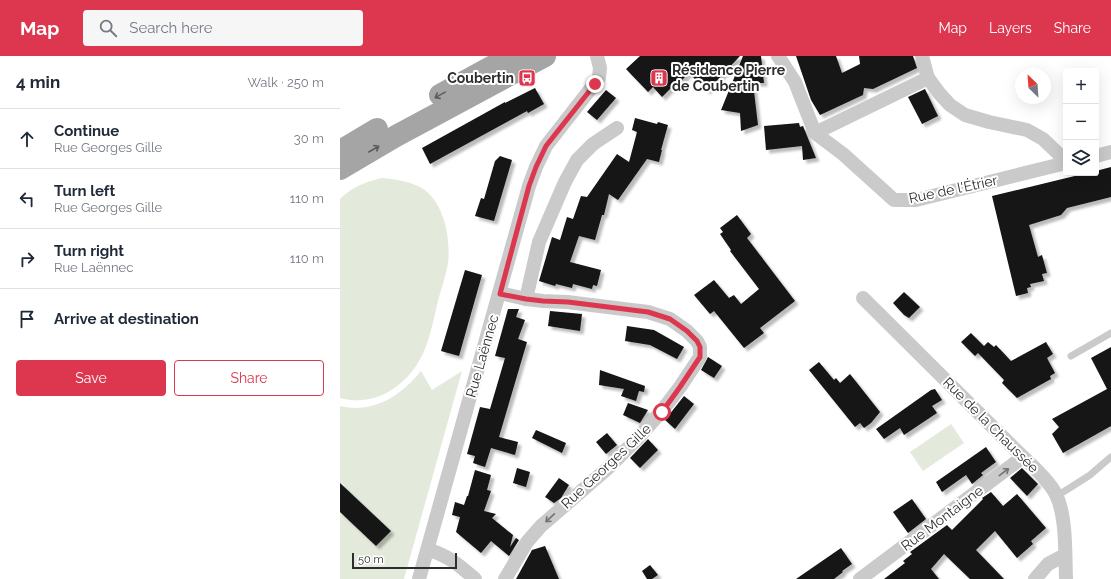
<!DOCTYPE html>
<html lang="en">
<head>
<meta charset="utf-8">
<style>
	body { margin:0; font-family:Raleway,sans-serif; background:#f6f6f7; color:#1f2937 }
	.controls { position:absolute; right:12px; top:12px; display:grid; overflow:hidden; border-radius:4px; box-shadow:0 4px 16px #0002 }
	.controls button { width:36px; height:36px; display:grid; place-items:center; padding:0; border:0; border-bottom:1px solid #e0e1e3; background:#fff; color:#1f2937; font:20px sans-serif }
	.compass { position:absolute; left:675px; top:12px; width:36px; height:36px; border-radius:50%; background:#fff; box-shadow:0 4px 16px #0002; rotate:335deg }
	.scale { position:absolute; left:12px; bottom:10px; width:105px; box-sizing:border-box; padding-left:4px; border:2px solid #2d2d2d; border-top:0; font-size:11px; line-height:14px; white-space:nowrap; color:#2d2d2d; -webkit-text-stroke:3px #fff; paint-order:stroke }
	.stop { position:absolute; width:12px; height:12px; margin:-9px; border:3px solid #dc374f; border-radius:50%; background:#fff }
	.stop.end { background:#dc374f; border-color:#fff; box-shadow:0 1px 4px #0008 }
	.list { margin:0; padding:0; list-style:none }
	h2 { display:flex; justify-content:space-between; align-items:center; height:52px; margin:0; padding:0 16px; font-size:17px }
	h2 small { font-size:13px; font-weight:400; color:#747a83 }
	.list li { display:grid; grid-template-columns:26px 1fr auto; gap:12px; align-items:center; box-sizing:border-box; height:60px; padding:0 16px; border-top:1px solid #e0e1e3 }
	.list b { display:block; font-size:15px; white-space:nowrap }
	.list p { margin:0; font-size:13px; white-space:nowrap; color:#747a83 }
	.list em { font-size:13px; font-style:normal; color:#747a83 }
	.actions { display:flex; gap:8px; padding:12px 16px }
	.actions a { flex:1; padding:9px 0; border:1px solid #dc374f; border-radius:4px; text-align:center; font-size:14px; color:#dc374f }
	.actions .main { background:#dc374f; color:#fff }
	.icon { flex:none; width:22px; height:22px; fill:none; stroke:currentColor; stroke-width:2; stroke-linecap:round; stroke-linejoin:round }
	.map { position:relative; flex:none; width:771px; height:523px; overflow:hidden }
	header { display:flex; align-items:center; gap:24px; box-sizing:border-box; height:56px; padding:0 20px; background:#dc374f; color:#fff }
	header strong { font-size:19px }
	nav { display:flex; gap:22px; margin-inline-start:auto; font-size:14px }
	.search { width:280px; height:36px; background:#f6f6f7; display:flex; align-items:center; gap:10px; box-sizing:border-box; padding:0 14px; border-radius:4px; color:#747a83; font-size:15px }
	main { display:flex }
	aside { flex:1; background:#fff }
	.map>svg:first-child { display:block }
</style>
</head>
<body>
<header>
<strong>Map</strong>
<div class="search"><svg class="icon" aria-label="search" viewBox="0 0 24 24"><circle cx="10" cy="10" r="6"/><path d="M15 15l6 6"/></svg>Search here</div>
<nav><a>Map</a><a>Layers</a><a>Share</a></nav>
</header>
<main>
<aside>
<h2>4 min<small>Walk · 250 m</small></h2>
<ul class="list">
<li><svg class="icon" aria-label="ahead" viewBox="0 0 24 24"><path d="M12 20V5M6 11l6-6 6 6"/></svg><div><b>Continue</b><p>Rue Georges Gille</p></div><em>30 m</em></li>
<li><svg class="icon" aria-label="left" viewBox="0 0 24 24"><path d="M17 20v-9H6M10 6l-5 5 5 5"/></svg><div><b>Turn left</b><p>Rue Georges Gille</p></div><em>110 m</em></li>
<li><svg class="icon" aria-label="right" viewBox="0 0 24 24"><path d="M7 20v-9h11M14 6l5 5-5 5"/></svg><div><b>Turn right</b><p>Rue Laënnec</p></div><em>110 m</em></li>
<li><svg class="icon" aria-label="arrive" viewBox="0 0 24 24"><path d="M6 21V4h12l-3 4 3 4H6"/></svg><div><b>Arrive at destination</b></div></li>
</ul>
<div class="actions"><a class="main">Save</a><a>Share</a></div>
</aside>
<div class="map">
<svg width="771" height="523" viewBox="0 0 771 523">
	<defs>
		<filter id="shadow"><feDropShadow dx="3.5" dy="3.5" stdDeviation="1" flood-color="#0004"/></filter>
	</defs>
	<rect width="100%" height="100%" fill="#fff"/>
	<!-- green -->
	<g fill="#e4eadb">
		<path d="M42 122C55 123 68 125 80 131 104 144 111 182 108 207 106 220 101 233 98 245 94 261 91 279 84 295 70 328 37 352 0 342V143C12 131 25 126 42 122Z"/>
		<path d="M81 315 92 334 122 315 64 523H0V350C33 358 61 340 81 315Z"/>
		<path d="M611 368 624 387 583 415 570 396Z"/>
	</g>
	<!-- building -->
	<g fill="#141414" filter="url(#shadow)">
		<path d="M300 0H400L367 35 349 17 333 33 331 32 322 41 313 31 308 36 286 13Z"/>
		<path d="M403 0H421L424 27H413L418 69 401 75 400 57 381 54Z"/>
		<path d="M456 0H496L502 17 520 8 519 0H573L577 12 533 33 524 32 523 39 480 59 471 44Z"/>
		<path d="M195 32 204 48 188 57 187 55 90 108 82 92 165 46V47Z"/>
		<path d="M585 33 598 60 582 68 568 41Z"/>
		<path d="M266 34 276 42 257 64 247 56Z"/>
		<path d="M295 62 317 68 318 66 328 69 321 94H322L319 106 307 103 278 144 269 138 264 159H262L255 184 239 180 230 206 261 214 257 230 253 229 252 233 233 228 232 232 216 228 215 230 199 225 212 181 220 184 227 161 233 163 241 140 247 141 277 98 289 106 297 76 292 74Z"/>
		<path d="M459 67 460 71 463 70 476 102 463 104 462 90 426 94 424 70Z"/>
		<path d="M160 100 172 104 154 165 135 160 141 142 144 143 155 105Z"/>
		<path d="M771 111V141L727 152 721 159 689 169 698 201 702 199 707 217 702 218 704 225 690 228 691 231 687 232 688 237 676 240 652 140 747 117H756V115Z"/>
		<path d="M397 159 411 178 407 182 455 245 420 272 424 277 404 292 374 255 370 258 354 239 374 224 389 242 394 239 401 248 419 233 390 195 391 194 380 178 383 176 380 172Z"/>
		<path d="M125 214 142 219 119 300 101 295Z"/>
		<path d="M564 236 580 251 569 262 564 259 553 247Z"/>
		<path d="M168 253H179L176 261 185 264 178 283 187 286 159 381 178 386 175 399 151 392 145 411 133 407 135 400 127 398 140 351 150 353 165 302 155 300Z"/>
		<path d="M210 255 242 258 240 275 208 270Z"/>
		<path d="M287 270 314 274 344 291 337 303 310 289 285 285Z"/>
		<path d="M631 277 644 290 648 286 654 291 656 289 671 305 706 286 713 298 707 302 715 317 710 320 711 323 677 342 662 327 664 324 638 297 635 300 621 286Z"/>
		<path d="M771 291V370L723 397 712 378 719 371 712 363 767 333 751 302Z"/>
		<path d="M368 301 382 310 374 322 361 314Z"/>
		<path d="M479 306 494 324 496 322 500 327 510 318 540 356 531 367 524 372 520 367 515 371 469 314Z"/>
		<path d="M260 314 305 330 304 336 299 335 296 345 281 340 284 333 259 329Z"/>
		<path d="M595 333 602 344 592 350 597 357 564 379 560 372 544 383 536 373 591 334Z"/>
		<path d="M344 340 354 348 335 373 325 364Z"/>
		<path d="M288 347 308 354 300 367 283 359Z"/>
		<path d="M196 374 226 387 222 397 192 382Z"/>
		<path d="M267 377 277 389 266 398 256 386Z"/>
		<path d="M308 383 318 394 300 412 290 402Z"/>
		<path d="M646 391 656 406 641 417 643 419 632 428 626 419 602 436 596 426Z"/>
		<path d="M177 412 190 416 186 431 173 427Z"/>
		<path d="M682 412 698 428 687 440 670 422Z"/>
		<path d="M135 414 151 419 147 434 151 435 144 455 156 458 152 462 173 479 170 491 176 482 179 484 169 500 151 485 141 497 116 476 120 461 112 459 115 446 124 449 127 440H128Z"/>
		<path d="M219 422 229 429 221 442 214 447 205 441Z"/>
		<path d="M0 427 51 475 36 490 0 456Z"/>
		<path d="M651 436 663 450 677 438 706 472 691 485 693 488 677 502 655 475 636 494 664 523H630L604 498 591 513 599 523H544L565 507 563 505 572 498 570 496 607 469 612 474 643 443 642 442Z"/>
		<path d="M572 443 586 463 568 477 553 456Z"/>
		<path d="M205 490 219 523H176L192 494Z"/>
		<path d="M501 492 512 508 502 515 503 516 494 523H456Z"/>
		<path d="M310 509 318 519 312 523H307L302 515Z"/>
	</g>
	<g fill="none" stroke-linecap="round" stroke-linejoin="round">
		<!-- lane -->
		<g stroke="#cacaca" stroke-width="7">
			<path d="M731 300 771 277"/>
			<path d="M717 440 750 419 771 401"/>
		</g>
		<!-- street -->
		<g stroke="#cacaca" stroke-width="14">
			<path d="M438 0 455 26 475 77 503 98 554 144H576L726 107"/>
			<path d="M582 0 588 22 599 37 610 49 625 59 649 66 687 74 703 83 726 105"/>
			<path d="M475 77 588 22"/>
			<path d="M756 100 771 96"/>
			<path d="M160 237 186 243 203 245 227 246 308 256 330 263 347 275 357 285 360 291V301L340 331 321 356 297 383 268 412 201 470 187 486 165 523"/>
			<path d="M523 242 683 401C694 411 706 422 714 435 727 456 725 498 726 523"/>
			<path d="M186 243 199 186 225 126 237 104 253 88 277 72"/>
			<path d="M89 494C109 500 119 509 135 523"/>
			<path d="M79 523 189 130 196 111 206 90 259 22 260 12 257 0"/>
			<path d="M520 523 683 401"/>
			<path d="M695 523 708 508 725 499"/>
		</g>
		<!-- primary -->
		<g stroke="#a5a5a5" stroke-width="22">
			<path d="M100 39 171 0"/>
			<path d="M0 95 37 73"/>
			<path d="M0 113 56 80 205 0"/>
		</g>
	</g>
	<!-- one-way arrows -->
	<defs><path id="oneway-shaft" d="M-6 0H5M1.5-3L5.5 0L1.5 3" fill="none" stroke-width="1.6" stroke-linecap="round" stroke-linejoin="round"/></defs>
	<g stroke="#5d5d5d">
		<use href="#oneway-shaft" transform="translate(100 39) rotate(151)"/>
		<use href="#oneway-shaft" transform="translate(34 93) rotate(-30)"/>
	</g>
	<g stroke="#747474">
		<use href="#oneway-shaft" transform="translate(664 416) rotate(-37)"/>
		<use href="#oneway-shaft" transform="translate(210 462) rotate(137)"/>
	</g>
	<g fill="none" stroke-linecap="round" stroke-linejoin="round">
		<!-- route -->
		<path stroke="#dc374f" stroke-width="5" d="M255 28 206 90 196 111 189 130 160 238 186 243 203 245 228 246 308 256 330 263 347 275 357 285 360 291V301L340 331 322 356"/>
	</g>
	<!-- icons -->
	<defs>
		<symbol id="bus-square" viewBox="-11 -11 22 22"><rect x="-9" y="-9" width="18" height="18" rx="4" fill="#dc374f" stroke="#fff"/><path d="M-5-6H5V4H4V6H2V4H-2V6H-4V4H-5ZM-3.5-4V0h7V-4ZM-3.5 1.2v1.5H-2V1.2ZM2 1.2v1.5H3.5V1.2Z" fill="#fff"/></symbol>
		<symbol id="building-square" viewBox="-11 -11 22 22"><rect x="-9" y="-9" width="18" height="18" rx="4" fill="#dc374f" stroke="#fff"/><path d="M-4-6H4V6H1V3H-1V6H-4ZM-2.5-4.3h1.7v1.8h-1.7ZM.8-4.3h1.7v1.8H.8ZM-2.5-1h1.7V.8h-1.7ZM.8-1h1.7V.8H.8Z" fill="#fff"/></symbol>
	</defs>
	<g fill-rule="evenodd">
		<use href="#bus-square" x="177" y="12" width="20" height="20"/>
		<use href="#building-square" x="309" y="12" width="20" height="20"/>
	</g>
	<g text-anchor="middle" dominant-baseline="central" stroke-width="4" stroke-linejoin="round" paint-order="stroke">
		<!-- poi labels -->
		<g font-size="14" font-weight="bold" fill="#2d2d2d" stroke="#fff" text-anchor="start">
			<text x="332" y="14">Résidence Pierre<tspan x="332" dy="16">de Coubertin</tspan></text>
			<text x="174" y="22" text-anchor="end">Coubertin</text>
		</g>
		<!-- street labels -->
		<g font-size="14" fill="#2d2d2d" stroke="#fff">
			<text transform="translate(613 133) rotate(-12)">Rue de l'Étrier</text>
			<text transform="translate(142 300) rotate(-74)">Rue Laënnec</text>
			<text transform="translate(651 369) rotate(45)">Rue de la Chaussée</text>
			<text transform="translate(266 410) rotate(-43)">Rue Georges Gille</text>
			<text transform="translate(602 462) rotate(-37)">Rue Montaigne</text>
		</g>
	</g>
</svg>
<div class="controls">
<button>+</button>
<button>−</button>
<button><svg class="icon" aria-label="layers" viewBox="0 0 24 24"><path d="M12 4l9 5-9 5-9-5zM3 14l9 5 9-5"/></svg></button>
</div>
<svg class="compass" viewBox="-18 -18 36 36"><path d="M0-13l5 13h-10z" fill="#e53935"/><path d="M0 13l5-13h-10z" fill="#747a83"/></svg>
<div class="scale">50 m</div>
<div class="stop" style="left:322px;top:356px"></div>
<div class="stop end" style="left:255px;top:28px"></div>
</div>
</main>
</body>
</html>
